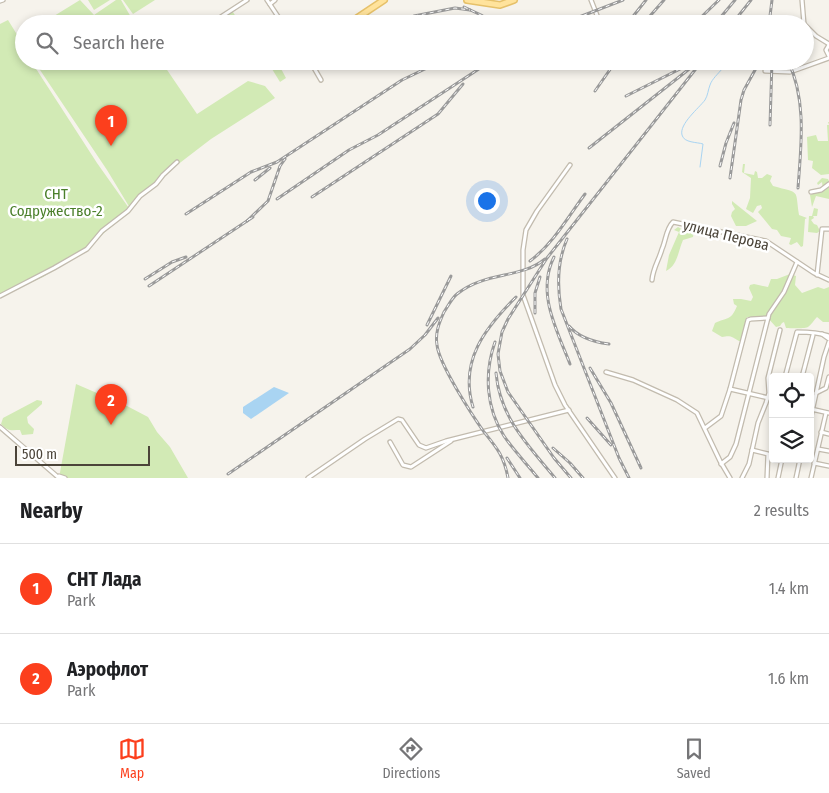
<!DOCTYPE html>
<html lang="en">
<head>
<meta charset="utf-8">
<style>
	body { margin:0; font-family:"Fira Sans Condensed",sans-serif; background:#f2f2f2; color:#202124 }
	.controls { position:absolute; right:15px; bottom:15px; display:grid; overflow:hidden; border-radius:5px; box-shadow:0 2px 8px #0003 }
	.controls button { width:45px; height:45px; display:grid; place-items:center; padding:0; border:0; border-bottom:1px solid #e0e0e0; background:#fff; color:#202124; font:25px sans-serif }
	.scale { position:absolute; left:15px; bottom:12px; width:135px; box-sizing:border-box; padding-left:5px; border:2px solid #4b4439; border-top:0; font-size:14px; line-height:18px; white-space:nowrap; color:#4b4439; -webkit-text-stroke:4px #fff; paint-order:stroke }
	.you { position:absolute; left:486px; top:200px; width:18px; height:18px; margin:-12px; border:4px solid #fff; border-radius:50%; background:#1a73e8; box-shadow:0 0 0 8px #1a73e833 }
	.badge { display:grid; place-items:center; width:32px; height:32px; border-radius:50%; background:#fc3f1d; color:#fff; font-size:16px; font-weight:700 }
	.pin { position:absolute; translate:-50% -41px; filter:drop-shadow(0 1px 2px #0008) }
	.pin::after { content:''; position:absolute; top:26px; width:18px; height:15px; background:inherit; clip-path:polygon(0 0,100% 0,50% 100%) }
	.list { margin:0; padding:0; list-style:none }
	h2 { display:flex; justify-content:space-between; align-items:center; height:65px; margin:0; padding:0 20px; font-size:21px }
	h2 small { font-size:16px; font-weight:400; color:#757577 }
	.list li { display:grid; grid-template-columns:32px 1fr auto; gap:15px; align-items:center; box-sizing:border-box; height:90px; padding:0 20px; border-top:1px solid #e0e0e0 }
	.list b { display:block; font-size:19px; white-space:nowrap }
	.list p { margin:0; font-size:16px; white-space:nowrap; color:#757577 }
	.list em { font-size:16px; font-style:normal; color:#757577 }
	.icon { flex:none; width:28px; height:28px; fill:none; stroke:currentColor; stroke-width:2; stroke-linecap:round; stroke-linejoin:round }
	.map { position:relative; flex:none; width:829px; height:478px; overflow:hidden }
	.search { position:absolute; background:#fff; box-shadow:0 2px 8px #0003; left:15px; right:15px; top:15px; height:55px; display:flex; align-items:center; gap:12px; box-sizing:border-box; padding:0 18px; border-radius:28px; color:#757577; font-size:19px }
	.sheet { height:245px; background:#fff }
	nav { display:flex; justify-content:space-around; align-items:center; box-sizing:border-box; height:70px; border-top:1px solid #e0e0e0; background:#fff; font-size:14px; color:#757577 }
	nav a { display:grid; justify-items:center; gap:2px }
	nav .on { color:#fc3f1d }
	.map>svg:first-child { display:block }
</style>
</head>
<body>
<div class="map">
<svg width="829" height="478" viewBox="0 0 829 478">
	<rect width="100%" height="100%" fill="#f6f3ec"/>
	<!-- green -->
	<g fill="#d2eab5">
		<path d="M80 0 94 15 116 0H121L135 24H41Z"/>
		<path d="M88 0H110L94 10Z"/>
		<path d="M123 0H155L133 14Z"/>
		<path d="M230 12H233L240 24H223L221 21 217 22 218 19Z"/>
		<path d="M8 20 24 46V61H31L97 163 131 211 105 232 85 252 43 277 0 297V24Z"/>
		<path d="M34 61H161L197 114 248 81 265 86 275 98 211 139 155 182 156 184 130 208 107 170Z"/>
		<path d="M279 65 286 78 280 82 272 69Z"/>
		<path d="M828 122H829V174L821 175 812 168 813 161 808 160 807 137 816 135 818 141H828L827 125H829Z"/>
		<path d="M743 164H745L744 173 754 175 755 171 757 172 758 178H762L767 174 772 176 770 181 773 186C801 194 795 188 799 215L807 218 805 219 803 246 801 247 797 242 791 245 789 244 791 238 781 236 777 230 772 229 758 212 762 208 761 205 757 206 753 213 746 209 750 198 751 178 742 172Z"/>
		<path d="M822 178 828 179 829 181V199L816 196 812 207 810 195 823 190 822 182 818 185 817 183Z"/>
		<path d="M732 201 757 221 746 226H736L731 216 732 212 735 209 732 204Z"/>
		<path d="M814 208 818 209 817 216H813L814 218 811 220 814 224 817 225 820 231 817 233 808 232 809 216H812Z"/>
		<path d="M678 227 686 232 694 229 693 237 683 240C678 251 678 265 666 271L669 255 679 232 674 230Z"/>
		<path d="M790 274 796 276 795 285 802 293 818 287 824 289 829 287V322H823L817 317C814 320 811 325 808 327 806 329 790 328 786 328L784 322 782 323 780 326 776 327 767 317H747L741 341H739C732 337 731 335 722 337L712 331 715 323C727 317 731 321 737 306L734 304 733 299H741L751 301 753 297 749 288 750 285 754 284 768 287 771 279H777Z"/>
		<path d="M76 384 127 406 148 417 157 432 170 447 188 478H59Z"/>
		<path d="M37 400 42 401V404L27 417 28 423 34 429 33 434 22 435 20 430C12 430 8 432 1 424L3 418Z"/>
	</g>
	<!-- water -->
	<path fill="#a9d4f2" d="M274 387 289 393 251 419 243 413V407Z"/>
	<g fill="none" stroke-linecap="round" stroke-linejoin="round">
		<!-- stream -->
		<path stroke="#a9d4f2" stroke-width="1" d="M700 167 703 144C697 142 684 143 682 135 679 124 699 108 705 100 708 95 708 90 710 85 712 79 718 74 722 69"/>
		<defs>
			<g id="minor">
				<path d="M267 0 283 24"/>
				<path d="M591 0 600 23"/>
				<path d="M802 0 804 24"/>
				<path d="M0 1 3 0"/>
				<path d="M270 4 275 0"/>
				<path d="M210 24 247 0"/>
				<path d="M805 25 816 36 829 44"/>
				<path d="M829 45 826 50 829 56"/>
				<path d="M310 61 321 80"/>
				<path d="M765 71 790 72 829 58"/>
				<path d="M570 165 537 211 526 230 523 250V295L555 385 565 405 615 478"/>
				<path d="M811 192 821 190 829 184"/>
				<path d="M817 275 822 229H829"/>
				<path d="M652 280C653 268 659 260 662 249 666 240 666 229 673 222L766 241 814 273 829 280"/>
				<path d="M0 296 54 268 87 249 102 231 128 211 140 196 156 184 163 175 177 162"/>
				<path d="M822 334 829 339"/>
				<path d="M606 372 633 380 677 400 697 413 720 461 730 478"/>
				<path d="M785 377 797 332C805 332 821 333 829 336"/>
				<path d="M802 377 813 335"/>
				<path d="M730 389 773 399"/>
				<path d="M816 393 826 388 829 377"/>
				<path d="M811 409 829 413"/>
				<path d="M810 421 824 357 829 342"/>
				<path d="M0 427 59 478"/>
				<path d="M705 428 721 416 730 389 748 320 751 319 768 318"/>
				<path d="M821 432 829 434"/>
				<path d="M390 442 403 465 411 467 451 441"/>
				<path d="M818 449 829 451"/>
				<path d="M752 450 768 454 767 478"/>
				<path d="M814 463 829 466"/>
				<path d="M721 464 730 457 736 444 769 314 784 292 797 262"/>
				<path d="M59 476 65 478"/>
				<path d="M308 478 365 439 398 419 402 420 419 445 426 448 446 441 569 410"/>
				<path d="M742 478 749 464 758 423 766 403 769 393 768 378 780 330"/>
				<path d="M778 478 782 459"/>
				<path d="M796 478 800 459"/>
				<path d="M811 478 826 413"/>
			</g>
			<g id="major">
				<path d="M467 0 500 5 514 0"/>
				<path d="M348 24 384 0"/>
			</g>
		</defs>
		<!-- minor casing -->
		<use href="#minor" stroke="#c2bbae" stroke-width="5.5"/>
		<!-- major casing -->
		<use href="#major" stroke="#e6c16a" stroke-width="8"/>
		<!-- minor -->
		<use href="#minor" stroke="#fff" stroke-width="3"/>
		<!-- major -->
		<use href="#major" stroke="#ffe39c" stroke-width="5"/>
		<defs>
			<g id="rail">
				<path d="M464 7 481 15 495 24"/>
				<path d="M414 16 455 8 470 10"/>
				<path d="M544 24 568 17"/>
				<path d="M561 24 623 0"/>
				<path d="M627 24 646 0"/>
				<path d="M643 24 664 0"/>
				<path d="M694 24 719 0"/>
				<path d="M715 24 735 0"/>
				<path d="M732 24 751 0"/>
				<path d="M769 24 772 0"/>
				<path d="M788 61C807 100 801 146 798 188"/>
				<path d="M595 91 616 61"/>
				<path d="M626 96 682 68"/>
				<path d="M770 125 772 61"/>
				<path d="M589 148 693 66"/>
				<path d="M720 166 726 143 734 123"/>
				<path d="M730 178 741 100 744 90 760 61"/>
				<path d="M255 180 270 168"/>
				<path d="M312 197 438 114 463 84"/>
				<path d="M277 199 349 150 378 135 491 61"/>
				<path d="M186 214 251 172 277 162 402 80 427 68 473 61"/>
				<path d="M247 221 268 201 280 166 285 159"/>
				<path d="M567 239C557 262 557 285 561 309L619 458 629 478"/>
				<path d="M554 257C536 293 557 330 570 364"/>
				<path d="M530 261C553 244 568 217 585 194"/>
				<path d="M145 279 172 262 186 257"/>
				<path d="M149 286 253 217"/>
				<path d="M535 313V293L540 277"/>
				<path d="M427 325 451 276"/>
				<path d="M569 326C579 338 594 342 609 344"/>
				<path d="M495 342C484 373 486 408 504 436 514 451 527 464 538 478"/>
				<path d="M590 368 611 403 641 468"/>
				<path d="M496 373C500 418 528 445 555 478"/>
				<path d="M473 407C459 361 485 328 516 297"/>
				<path d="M587 418 611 445"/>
				<path d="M553 448 570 463 583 478"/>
				<path d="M507 458 520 478"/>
				<path d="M228 474 410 349 425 335 438 318"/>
				<path d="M508 478C504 456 497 448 484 432 472 415 439 364 437 345 435 333 439 323 444 312 448 306 452 298 457 294 486 271 521 279 545 259"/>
				<path d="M571 478 554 458 508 392 500 371 498 354 502 332 508 319 547 258 702 61"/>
			</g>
		</defs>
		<!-- rail casing -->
		<use href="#rail" stroke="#9a9a9a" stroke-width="3"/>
		<!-- rail -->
		<use href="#rail" stroke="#fff" stroke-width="1" stroke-dasharray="4" stroke-linecap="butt"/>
	</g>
	<g text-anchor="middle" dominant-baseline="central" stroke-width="5" stroke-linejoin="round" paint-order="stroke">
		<!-- park labels -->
		<g font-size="15" fill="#4a7f2a" stroke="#fff">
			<text x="56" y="194">СНТ<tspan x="56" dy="17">Содружество-2</tspan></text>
		</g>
		<!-- street labels -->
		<g font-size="15" fill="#4b4439" stroke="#fff">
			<text transform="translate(726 235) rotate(14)">улица Перова</text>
		</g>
	</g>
</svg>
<div class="controls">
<button><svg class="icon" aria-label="locate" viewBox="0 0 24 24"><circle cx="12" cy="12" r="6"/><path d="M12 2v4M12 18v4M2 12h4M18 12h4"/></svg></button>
<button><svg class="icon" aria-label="layers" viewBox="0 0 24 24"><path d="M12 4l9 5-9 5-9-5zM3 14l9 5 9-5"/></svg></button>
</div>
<div class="scale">500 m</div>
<div class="you"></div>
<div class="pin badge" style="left:111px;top:146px">1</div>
<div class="pin badge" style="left:111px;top:425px">2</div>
<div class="search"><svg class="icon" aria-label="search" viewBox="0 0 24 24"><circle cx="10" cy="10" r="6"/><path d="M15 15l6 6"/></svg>Search here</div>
</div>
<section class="sheet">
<h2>Nearby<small>2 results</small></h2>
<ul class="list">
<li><span class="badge">1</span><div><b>СНТ Лада</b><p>Park</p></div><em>1.4 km</em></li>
<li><span class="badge">2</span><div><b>Аэрофлот</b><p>Park</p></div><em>1.6 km</em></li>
</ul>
</section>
<nav>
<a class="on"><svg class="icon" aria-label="map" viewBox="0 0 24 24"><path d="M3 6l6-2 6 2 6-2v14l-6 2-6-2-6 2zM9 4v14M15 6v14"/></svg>Map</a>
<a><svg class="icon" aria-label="directions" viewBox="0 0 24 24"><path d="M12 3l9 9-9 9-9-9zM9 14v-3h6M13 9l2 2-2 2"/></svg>Directions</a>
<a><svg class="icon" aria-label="saved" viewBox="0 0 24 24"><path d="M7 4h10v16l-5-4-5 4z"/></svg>Saved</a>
</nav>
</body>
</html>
